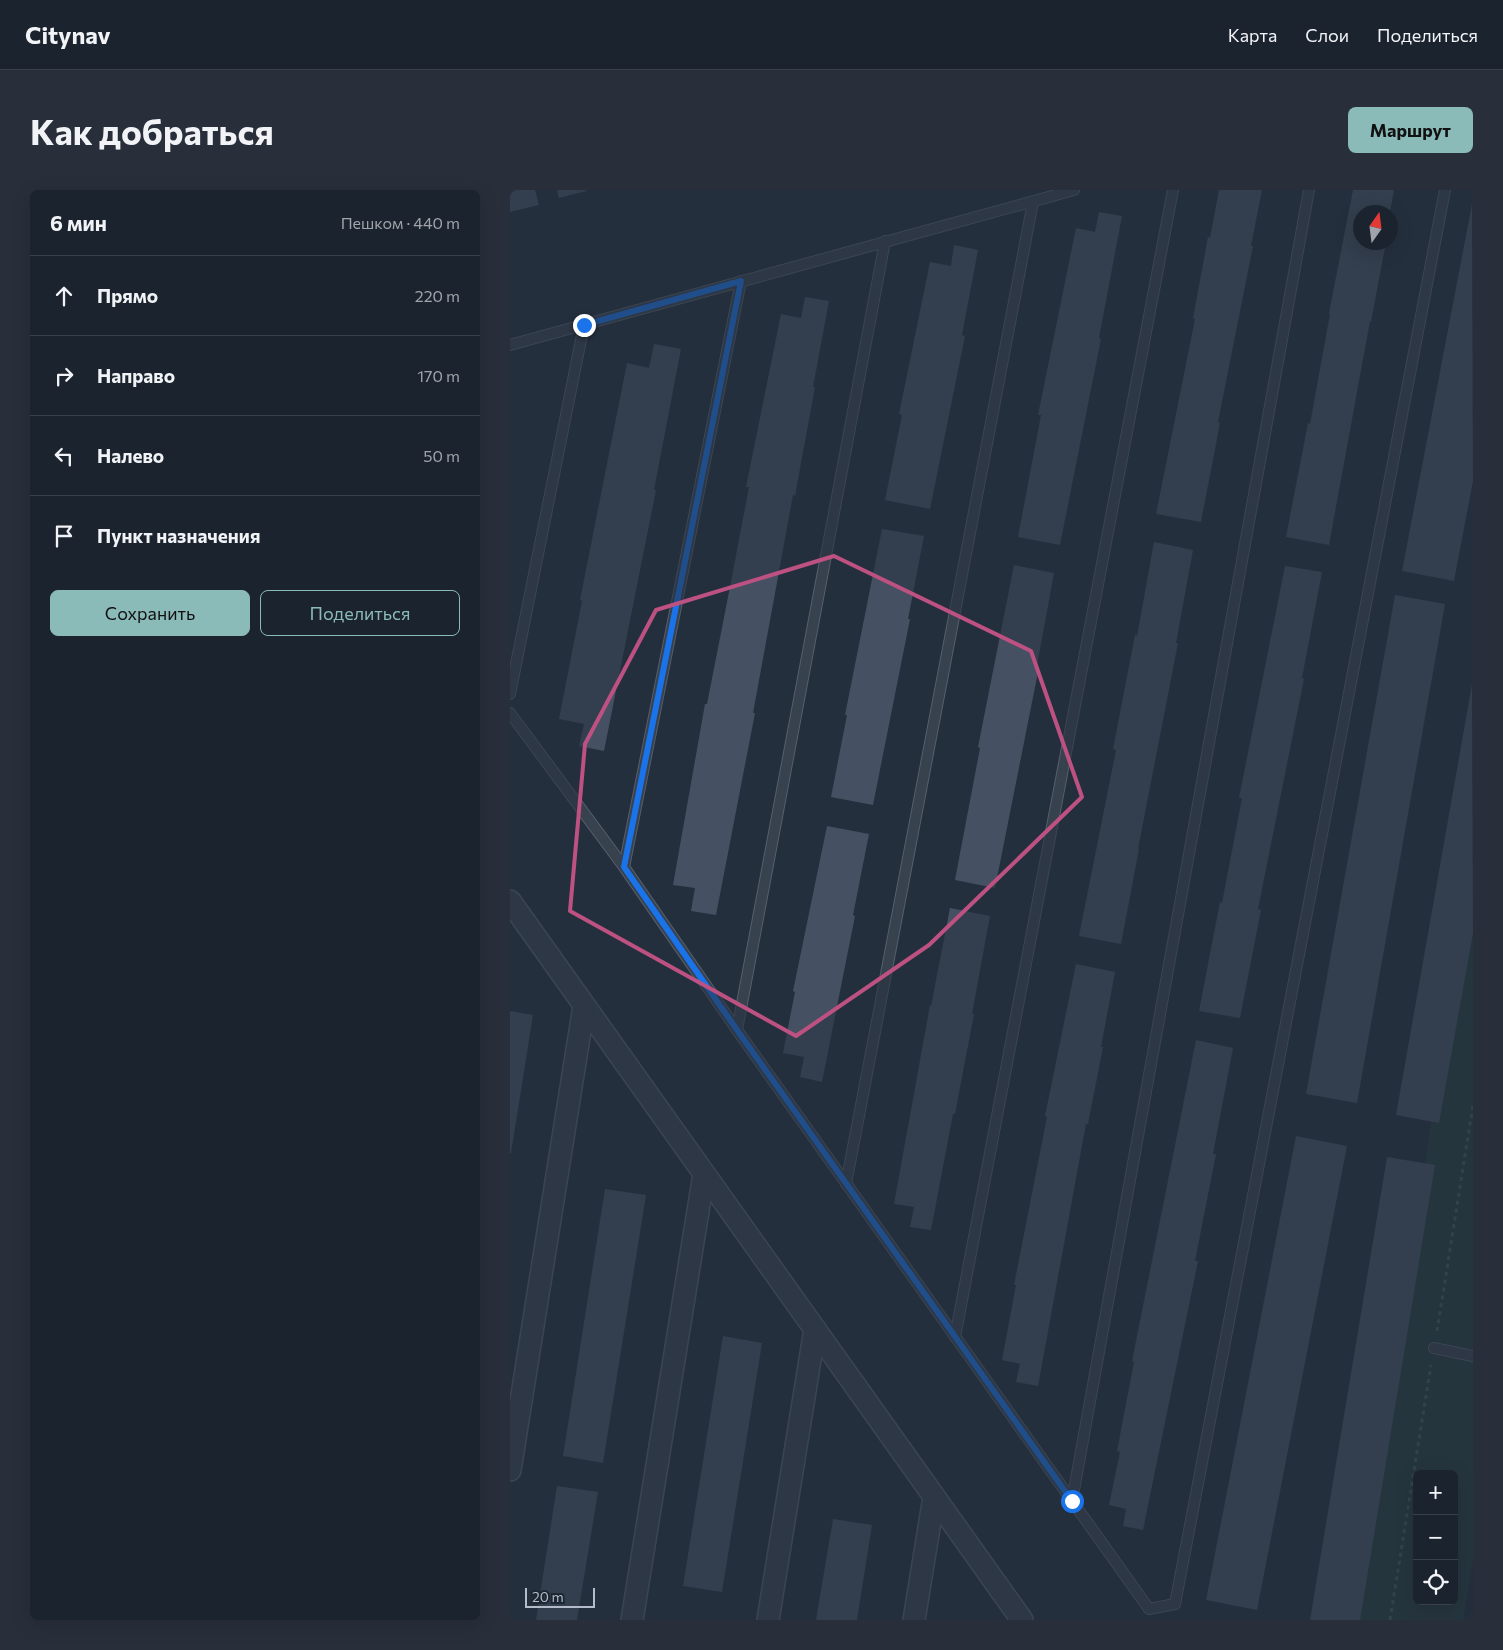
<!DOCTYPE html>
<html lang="ru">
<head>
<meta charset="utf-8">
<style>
	body { margin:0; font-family:Commissioner,sans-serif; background:#282f3a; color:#f1f3f6 }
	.controls { position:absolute; right:15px; bottom:15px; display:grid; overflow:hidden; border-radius:8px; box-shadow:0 5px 20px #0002 }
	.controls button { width:45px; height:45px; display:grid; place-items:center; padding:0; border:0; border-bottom:1px solid #39404a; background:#1b232e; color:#f1f3f6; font:25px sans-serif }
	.compass { position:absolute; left:843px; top:15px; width:45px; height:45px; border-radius:50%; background:#1b232e; box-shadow:0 5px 20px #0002; rotate:14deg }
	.scale { position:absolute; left:15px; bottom:12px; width:70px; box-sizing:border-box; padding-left:5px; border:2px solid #b4bcc9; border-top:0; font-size:14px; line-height:18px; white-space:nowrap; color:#b4bcc9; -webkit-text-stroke:4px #1d2633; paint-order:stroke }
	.stop { position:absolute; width:15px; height:15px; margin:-11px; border:4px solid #1a73e8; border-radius:50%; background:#fff }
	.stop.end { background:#1a73e8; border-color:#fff; box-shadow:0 1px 5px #0008 }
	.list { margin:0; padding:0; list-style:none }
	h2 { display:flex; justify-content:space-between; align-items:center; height:65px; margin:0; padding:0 20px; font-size:21px }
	h2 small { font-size:16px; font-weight:400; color:#a0a4aa }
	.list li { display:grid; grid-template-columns:32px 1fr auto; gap:15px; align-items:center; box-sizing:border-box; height:80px; padding:0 20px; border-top:1px solid #39404a }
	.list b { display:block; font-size:19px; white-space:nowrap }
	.list em { font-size:16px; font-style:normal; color:#a0a4aa }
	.actions { display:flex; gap:10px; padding:15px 20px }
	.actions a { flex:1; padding:11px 0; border:1px solid #8bbbb9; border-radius:8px; text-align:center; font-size:18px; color:#8bbbb9 }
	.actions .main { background:#8bbbb9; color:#111 }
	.icon { flex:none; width:28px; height:28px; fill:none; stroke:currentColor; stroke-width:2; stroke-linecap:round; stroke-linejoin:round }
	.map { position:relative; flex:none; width:963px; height:1430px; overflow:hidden; border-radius:8px }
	header { display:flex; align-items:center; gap:30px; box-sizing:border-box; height:70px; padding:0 25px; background:#1b232e; border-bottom:1px solid #39404a }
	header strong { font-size:24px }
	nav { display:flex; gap:28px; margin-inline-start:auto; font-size:18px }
	.intro { display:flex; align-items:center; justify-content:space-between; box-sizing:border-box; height:120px; padding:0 30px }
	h1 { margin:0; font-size:35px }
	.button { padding:12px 22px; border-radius:8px; background:#8bbbb9; color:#111; font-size:18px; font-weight:700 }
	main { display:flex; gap:30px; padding:0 30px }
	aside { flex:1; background:#1b232e; border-radius:8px; box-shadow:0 5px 20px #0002 }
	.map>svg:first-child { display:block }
</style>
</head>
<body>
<header>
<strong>Citynav</strong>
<nav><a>Карта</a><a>Слои</a><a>Поделиться</a></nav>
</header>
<div class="intro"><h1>Как добраться</h1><a class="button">Маршрут</a></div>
<main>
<aside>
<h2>6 мин<small>Пешком · 440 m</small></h2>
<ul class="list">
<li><svg class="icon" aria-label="ahead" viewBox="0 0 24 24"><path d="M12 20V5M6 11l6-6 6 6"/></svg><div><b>Прямо</b></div><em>220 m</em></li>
<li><svg class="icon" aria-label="right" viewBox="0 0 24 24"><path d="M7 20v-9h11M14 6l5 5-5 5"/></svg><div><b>Направо</b></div><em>170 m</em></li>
<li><svg class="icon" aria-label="left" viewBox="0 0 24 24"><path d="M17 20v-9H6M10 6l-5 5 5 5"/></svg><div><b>Налево</b></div><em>50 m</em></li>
<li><svg class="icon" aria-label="arrive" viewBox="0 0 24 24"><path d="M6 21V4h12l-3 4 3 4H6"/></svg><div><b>Пункт назначения</b></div></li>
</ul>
<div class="actions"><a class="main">Сохранить</a><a>Поделиться</a></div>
</aside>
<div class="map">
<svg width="963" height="1430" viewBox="0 0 963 1430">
	<rect width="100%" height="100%" fill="#242f3e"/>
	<!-- green -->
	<path fill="#263c3f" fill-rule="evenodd" d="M963 668V1370L953 1430H843ZM907 1284H944V1411H907Z"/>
	<!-- building -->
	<g fill="#455162">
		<path d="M0 0H25L29 15 0 22Z"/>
		<path d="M47 0H76V1L49 8Z"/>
		<path d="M709 0H752L741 56H743L708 232 710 233 691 332 646 324 685 129 683 128 698 47 700 48Z"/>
		<path d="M843 0H884L880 22H851V52H876L861 132 860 131 819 355 776 347 798 233 800 234 820 124 819 123Z"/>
		<path d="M962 14 963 291 944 391 892 381Z"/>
		<path d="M589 22 612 26 589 148 591 149 550 355 508 347 531 225H528L566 38 585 42Z"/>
		<path d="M444 55 468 60 452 145 455 146 420 319 375 310 392 225 389 224 420 72 441 76Z"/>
		<path d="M295 107 319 111 303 197H305L285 306 283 305 243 523H245L206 725 181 721 185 698 163 695 195 514H197L219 402 239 297H236L271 124 291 128Z"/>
		<path d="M144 154 171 159 144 300H146L94 561 69 556 74 534 49 529 72 411 70 410 117 173 139 178Z"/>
		<path d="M372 339 414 346 398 429H400L363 615 321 607 337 525H335Z"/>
		<path d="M644 352 683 360 666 453H668L628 659H629L611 754 569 746 606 560 603 559 625 445 627 446Z"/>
		<path d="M504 375 544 383 526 481 528 482 485 698 445 690 470 558 468 557Z"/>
		<path d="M775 376 812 382 792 488 794 489 748 719 751 720 730 828 689 821 710 712 712 713 732 608H729Z"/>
		<path d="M885 405 935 414 847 913 796 904Z"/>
		<path d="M962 494 963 743 929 933 886 925Z"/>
		<path d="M317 636 359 644 343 725 345 726 312 892 290 887 294 867 273 863 285 802 283 801Z"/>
		<path d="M440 718 480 726 462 824H464L445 924H443L421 1040 400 1037 404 1017 384 1014 420 815 421 816Z"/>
		<path d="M566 774 605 782 591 857H593L578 934H576L528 1196 506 1192 510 1174 492 1170 506 1095H504L537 927 535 926Z"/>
		<path d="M0 821 23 825 1 963H0Z"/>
		<path d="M686 850 723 858 703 964H706L685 1071H688L633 1340 613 1336 616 1319 599 1315 610 1262 607 1261 624 1172 622 1171Z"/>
		<path d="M786 946 837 956 747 1420 696 1410Z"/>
		<path d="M877 967 925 975 850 1430H800Z"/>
		<path d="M95 999 136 1005 93 1273 53 1266Z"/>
		<path d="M213 1146 252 1153 212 1402 173 1396Z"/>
		<path d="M47 1296 88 1302 67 1430H26Z"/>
		<path d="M323 1329 362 1335 347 1430H306Z"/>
	</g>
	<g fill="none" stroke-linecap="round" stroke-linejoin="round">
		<defs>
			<g id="service">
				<path d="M0 155 564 0"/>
				<path d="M0 504 74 135"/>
				<path d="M0 523 114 677 227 840 639 1419 665 1414 935 0"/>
				<path d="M114 677 231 91"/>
				<path d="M227 840 375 51"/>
				<path d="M336 994 523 12"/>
				<path d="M445 1147 663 0"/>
				<path d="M924 1158 963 1166"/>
				<path d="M562 1311 799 0"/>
			</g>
			<g id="minor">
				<path d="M0 711 512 1430"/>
				<path d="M0 1280 74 816"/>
				<path d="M122 1430 194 984"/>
				<path d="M258 1430 305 1139"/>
				<path d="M404 1430 424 1307"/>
			</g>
		</defs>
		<!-- service casing -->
		<use href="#service" stroke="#565f6c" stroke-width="12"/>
		<!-- minor casing -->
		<use href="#minor" stroke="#565f6c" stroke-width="24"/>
		<!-- path -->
		<g stroke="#44595c" stroke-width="3" stroke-dasharray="4 4" stroke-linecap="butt">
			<path d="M927 1141 963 915"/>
			<path d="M880 1430 921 1175"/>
		</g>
		<!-- service -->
		<use href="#service" stroke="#38414e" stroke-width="10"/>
		<!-- minor -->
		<use href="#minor" stroke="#38414e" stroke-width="21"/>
	</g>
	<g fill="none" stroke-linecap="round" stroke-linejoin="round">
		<!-- route -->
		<path stroke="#1a73e8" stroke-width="6" d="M74 135 231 91 114 677 227 840 562 1311"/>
	</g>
	<!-- marked area -->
	<path d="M0 0H963V1430H0ZM324 366 521 461 572 607 419 755 286 846 60 721 75 554 146 420Z" fill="#242f3e" fill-opacity=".55" fill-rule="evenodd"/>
	<path fill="none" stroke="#bd5182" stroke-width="4" stroke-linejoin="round" d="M324 366 521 461 572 607 419 755 286 846 60 721 75 554 146 420Z"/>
</svg>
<div class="controls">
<button>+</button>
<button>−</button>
<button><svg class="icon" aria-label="locate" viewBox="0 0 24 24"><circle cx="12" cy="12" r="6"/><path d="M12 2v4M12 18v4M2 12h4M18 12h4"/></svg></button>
</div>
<svg class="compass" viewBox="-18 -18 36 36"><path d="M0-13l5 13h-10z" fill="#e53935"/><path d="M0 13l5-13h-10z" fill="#a0a4aa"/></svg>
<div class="scale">20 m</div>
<div class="stop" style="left:562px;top:1311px"></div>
<div class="stop end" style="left:74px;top:135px"></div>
</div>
</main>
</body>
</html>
